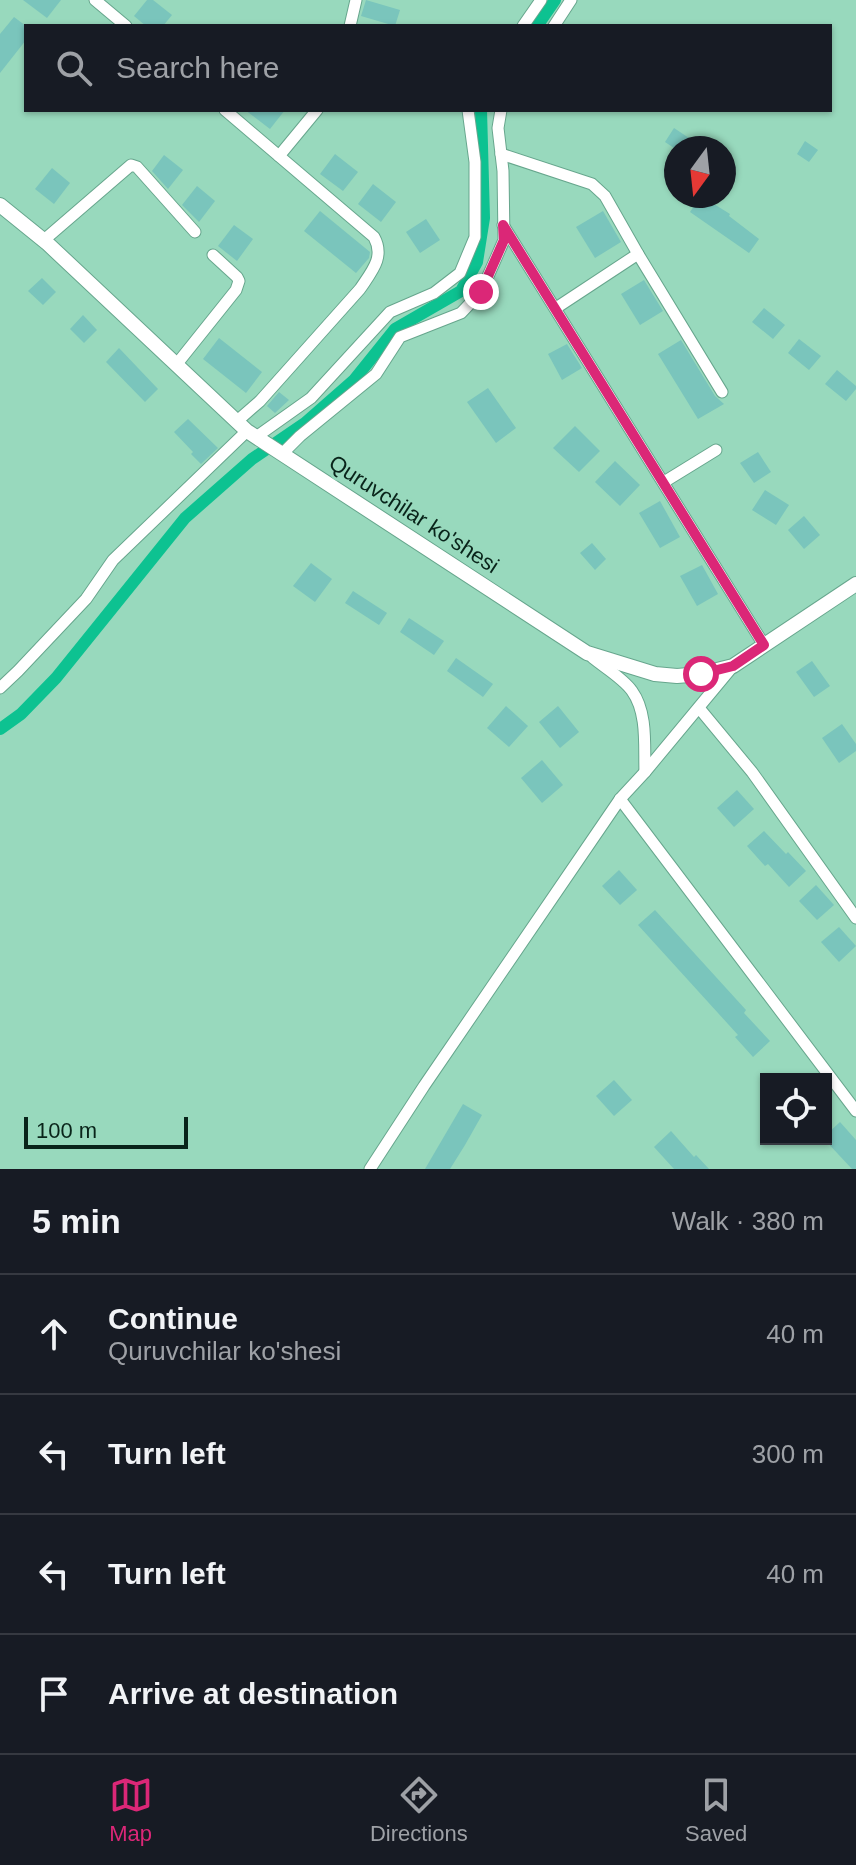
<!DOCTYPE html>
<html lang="en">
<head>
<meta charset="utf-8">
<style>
	body { margin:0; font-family:Helvetica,sans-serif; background:#242831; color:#f1f3f6 }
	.controls { position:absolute; right:24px; bottom:24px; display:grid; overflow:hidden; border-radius:0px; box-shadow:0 2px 6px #0004 }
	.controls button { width:72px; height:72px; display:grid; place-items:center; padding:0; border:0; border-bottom:2px solid #363941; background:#171b24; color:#f1f3f6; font:40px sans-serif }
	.compass { position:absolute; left:664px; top:136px; width:72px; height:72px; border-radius:50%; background:#171b24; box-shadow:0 2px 6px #0004; rotate:195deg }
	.scale { position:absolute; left:24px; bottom:20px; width:164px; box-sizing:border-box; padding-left:8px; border:4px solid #09241a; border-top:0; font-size:22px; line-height:28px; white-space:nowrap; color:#09241a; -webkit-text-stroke:6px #98d9bd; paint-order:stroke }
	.stop { position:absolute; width:24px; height:24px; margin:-18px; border:6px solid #db2777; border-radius:50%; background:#fff }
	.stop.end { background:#db2777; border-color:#fff; box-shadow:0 2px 8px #0008 }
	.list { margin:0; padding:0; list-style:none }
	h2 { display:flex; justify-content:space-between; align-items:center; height:104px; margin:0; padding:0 32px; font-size:34px }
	h2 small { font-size:26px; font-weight:400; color:#9ea1a6 }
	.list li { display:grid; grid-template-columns:52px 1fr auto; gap:24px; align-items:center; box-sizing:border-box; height:120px; padding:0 32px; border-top:2px solid #363941 }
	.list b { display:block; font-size:30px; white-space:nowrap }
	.list p { margin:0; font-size:26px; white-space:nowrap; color:#9ea1a6 }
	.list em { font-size:26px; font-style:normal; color:#9ea1a6 }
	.icon { flex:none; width:44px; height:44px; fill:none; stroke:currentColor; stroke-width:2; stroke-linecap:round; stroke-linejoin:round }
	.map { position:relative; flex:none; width:856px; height:1169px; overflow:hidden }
	.search { position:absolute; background:#171b24; box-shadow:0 2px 6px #0004; left:24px; right:24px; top:24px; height:88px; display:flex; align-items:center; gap:20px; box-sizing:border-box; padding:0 28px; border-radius:0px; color:#9ea1a6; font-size:30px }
	.sheet { height:584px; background:#171b24 }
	nav { display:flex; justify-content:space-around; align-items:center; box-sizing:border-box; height:112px; border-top:2px solid #363941; background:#171b24; font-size:22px; color:#9ea1a6 }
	nav a { display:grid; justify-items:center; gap:4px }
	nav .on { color:#db2777 }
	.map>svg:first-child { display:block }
</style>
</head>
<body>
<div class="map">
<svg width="856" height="1169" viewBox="0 0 856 1169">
	<rect width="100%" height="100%" fill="#98d9bd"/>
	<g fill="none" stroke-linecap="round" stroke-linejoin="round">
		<!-- canal -->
		<g stroke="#0dc291" stroke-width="12">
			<path d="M537 26 555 0"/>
			<path d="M0 729 21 714 56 678 185 518 252 459 305 423 354 380 395 329 461 291 477 262 484 218 481 110"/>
		</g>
	</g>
	<!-- building -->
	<g fill="#7ac5bc">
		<path d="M23 0H61L47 18Z"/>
		<path d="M147 0H153L172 15 163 26H146L134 16Z"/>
		<path d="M366 0 400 10 395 26 361 16Z"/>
		<path d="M14 17 26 26V40L0 73V34Z"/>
		<path d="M245 110H285L270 129Z"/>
		<path d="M674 128 704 148H674L665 142Z"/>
		<path d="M805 141 818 150 809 162 797 154Z"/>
		<path d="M335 154 358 172 343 191 320 174Z"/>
		<path d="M164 155 183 170 168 189 152 171Z"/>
		<path d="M52 168 70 183 54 204 35 189Z"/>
		<path d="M373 184 396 202 381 222 358 204Z"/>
		<path d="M197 186 215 201 199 222 182 205Z"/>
		<path d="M701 196 730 214 729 216 759 239 749 253 690 212Z"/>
		<path d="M320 211 370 252 369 258 356 273 304 231Z"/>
		<path d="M603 211 621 242 595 258 576 227Z"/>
		<path d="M426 219 440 240 420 253 406 232Z"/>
		<path d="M234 225 253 239 237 261 218 246Z"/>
		<path d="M42 278 56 292 43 305 28 291Z"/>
		<path d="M644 280 663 311 640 325 621 294Z"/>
		<path d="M764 308 785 325 773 339 752 322Z"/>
		<path d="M83 315 97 330 84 343 70 329Z"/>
		<path d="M219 338 262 372 246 393 203 359Z"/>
		<path d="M799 339 821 356 809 370 788 353Z"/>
		<path d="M681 340 715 396 724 404 698 419 658 354Z"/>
		<path d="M567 344 582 368 562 380 548 354Z"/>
		<path d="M119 348 158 389 145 402 106 362Z"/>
		<path d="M837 370 856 386V389L846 401 825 384Z"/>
		<path d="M488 388 516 428 496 443 467 402Z"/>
		<path d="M279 392 289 400 275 413 267 406Z"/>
		<path d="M188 419 218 448 201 464 191 454 193 452 174 432Z"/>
		<path d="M575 426 600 451 579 472 553 448Z"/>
		<path d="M758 452 771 472 754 483 740 463Z"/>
		<path d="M615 461 640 485 620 506 595 482Z"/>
		<path d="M765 490 789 505 776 525 752 510Z"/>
		<path d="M660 501 680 537 660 548 639 513Z"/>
		<path d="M804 516 820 535 804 549 788 530Z"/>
		<path d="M592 543 606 559 595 570 580 553Z"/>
		<path d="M311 563 332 579 315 602 293 586Z"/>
		<path d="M702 565 718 594 697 606 680 576Z"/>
		<path d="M353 591 387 613 379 625 345 603Z"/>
		<path d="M409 618 444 641 434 655 400 632Z"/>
		<path d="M456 658 493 684 483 697 447 671Z"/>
		<path d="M812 661 830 686 814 697 796 672Z"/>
		<path d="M506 706 528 726 509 747 487 728Z"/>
		<path d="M558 706 579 732 560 748 539 722Z"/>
		<path d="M842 724 856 744V751L839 763 822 738Z"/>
		<path d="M542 760 563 785 542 803 521 778Z"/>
		<path d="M737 790 754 809 734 827 717 808Z"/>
		<path d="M764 831 786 854 788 852 806 871 789 887 768 864 765 866 747 846Z"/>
		<path d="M619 870 637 890 620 905 602 886Z"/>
		<path d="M816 885 834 905 817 920 799 901Z"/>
		<path d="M655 910 746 1010 744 1013 770 1041 753 1057 735 1037 738 1035 638 925Z"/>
		<path d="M839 927 856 946 839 962 821 942Z"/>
		<path d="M614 1080 632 1100 614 1116 596 1096Z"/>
		<path d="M463 1104 482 1115 465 1145 450 1169H425Z"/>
		<path d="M840 1122 856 1140V1169H852L824 1139H826V1135Z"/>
		<path d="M671 1131 694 1157 696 1155 709 1169H674L654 1147Z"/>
	</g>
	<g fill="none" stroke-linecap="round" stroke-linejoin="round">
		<defs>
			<g id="minor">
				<path d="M95 0 126 26"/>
				<path d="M350 26 356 0"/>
				<path d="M523 26 541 0"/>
				<path d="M554 26 571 0"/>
				<path d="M225 110 374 237C385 257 372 271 360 289L260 401 236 422"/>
				<path d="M501 154 592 184 605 196 638 254 722 392"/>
				<path d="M279 156 317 110"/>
				<path d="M503 225 764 645"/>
				<path d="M44 240 131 165 137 167 195 232"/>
				<path d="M556 308 638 254"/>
				<path d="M176 365 236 290 239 281 237 277 213 255"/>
				<path d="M256 437 311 398 390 312 434 293 460 273 475 237V162L468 110"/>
				<path d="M282 454 300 436 376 374 400 337 461 313 481 292 504 240 503 171 498 128 501 110"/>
				<path d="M664 482 716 450"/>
				<path d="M593 658C604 667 624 679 632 691 648 713 644 747 645 772"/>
				<path d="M0 688 18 671 86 599 113 560 247 431"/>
				<path d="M699 708 752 772 856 918"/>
				<path d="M620 799 856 1111"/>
				<path d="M370 1169 424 1086 620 799 645 772 733 666"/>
			</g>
			<path id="major" d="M0 205 47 243 247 431 587 653 655 674 677 676 701 674 733 666 856 584"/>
		</defs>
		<!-- minor casing -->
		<use href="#minor" stroke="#67a68d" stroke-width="13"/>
		<!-- major casing -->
		<use href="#major" stroke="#67a68d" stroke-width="16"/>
		<!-- minor -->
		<use href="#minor" stroke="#fff" stroke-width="11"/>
		<!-- major -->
		<use href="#major" stroke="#fff" stroke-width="14"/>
	</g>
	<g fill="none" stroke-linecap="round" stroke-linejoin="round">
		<!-- route -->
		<path stroke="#db2777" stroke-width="10" d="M481 292 504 240 503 225 764 645 733 666 701 674"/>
	</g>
	<g text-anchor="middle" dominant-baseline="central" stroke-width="6" stroke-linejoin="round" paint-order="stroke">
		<!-- street labels -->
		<g font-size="22" fill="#09241a" stroke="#98d9bd">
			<text transform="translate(414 514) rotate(33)">Quruvchilar ko'shesi</text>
		</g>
	</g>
</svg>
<div class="controls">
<button><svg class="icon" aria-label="locate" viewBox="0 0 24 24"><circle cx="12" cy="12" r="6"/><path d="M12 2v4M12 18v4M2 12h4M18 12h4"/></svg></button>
</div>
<svg class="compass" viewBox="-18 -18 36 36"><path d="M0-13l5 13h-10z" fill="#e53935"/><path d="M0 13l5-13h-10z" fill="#9ea1a6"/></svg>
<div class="scale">100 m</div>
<div class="stop" style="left:701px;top:674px"></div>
<div class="stop end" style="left:481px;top:292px"></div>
<div class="search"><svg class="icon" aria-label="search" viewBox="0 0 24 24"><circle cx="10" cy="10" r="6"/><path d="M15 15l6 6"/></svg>Search here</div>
</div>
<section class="sheet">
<h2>5 min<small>Walk · 380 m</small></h2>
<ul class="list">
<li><svg class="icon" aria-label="ahead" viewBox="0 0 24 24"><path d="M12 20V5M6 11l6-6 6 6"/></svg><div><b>Continue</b><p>Quruvchilar ko'shesi</p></div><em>40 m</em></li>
<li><svg class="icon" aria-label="left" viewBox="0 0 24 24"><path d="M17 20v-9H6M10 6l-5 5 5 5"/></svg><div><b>Turn left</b></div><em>300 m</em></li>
<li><svg class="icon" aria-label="left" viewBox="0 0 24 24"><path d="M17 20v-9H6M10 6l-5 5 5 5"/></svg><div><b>Turn left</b></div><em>40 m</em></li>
<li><svg class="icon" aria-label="arrive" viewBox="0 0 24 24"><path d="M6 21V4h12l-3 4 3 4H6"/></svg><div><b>Arrive at destination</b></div></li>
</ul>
</section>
<nav>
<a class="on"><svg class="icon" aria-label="map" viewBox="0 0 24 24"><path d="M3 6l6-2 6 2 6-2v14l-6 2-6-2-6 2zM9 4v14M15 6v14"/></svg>Map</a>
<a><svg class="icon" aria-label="directions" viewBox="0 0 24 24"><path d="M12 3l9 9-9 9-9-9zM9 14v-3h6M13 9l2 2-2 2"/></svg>Directions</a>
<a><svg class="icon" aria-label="saved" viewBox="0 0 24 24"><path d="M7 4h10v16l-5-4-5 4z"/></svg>Saved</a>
</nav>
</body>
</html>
